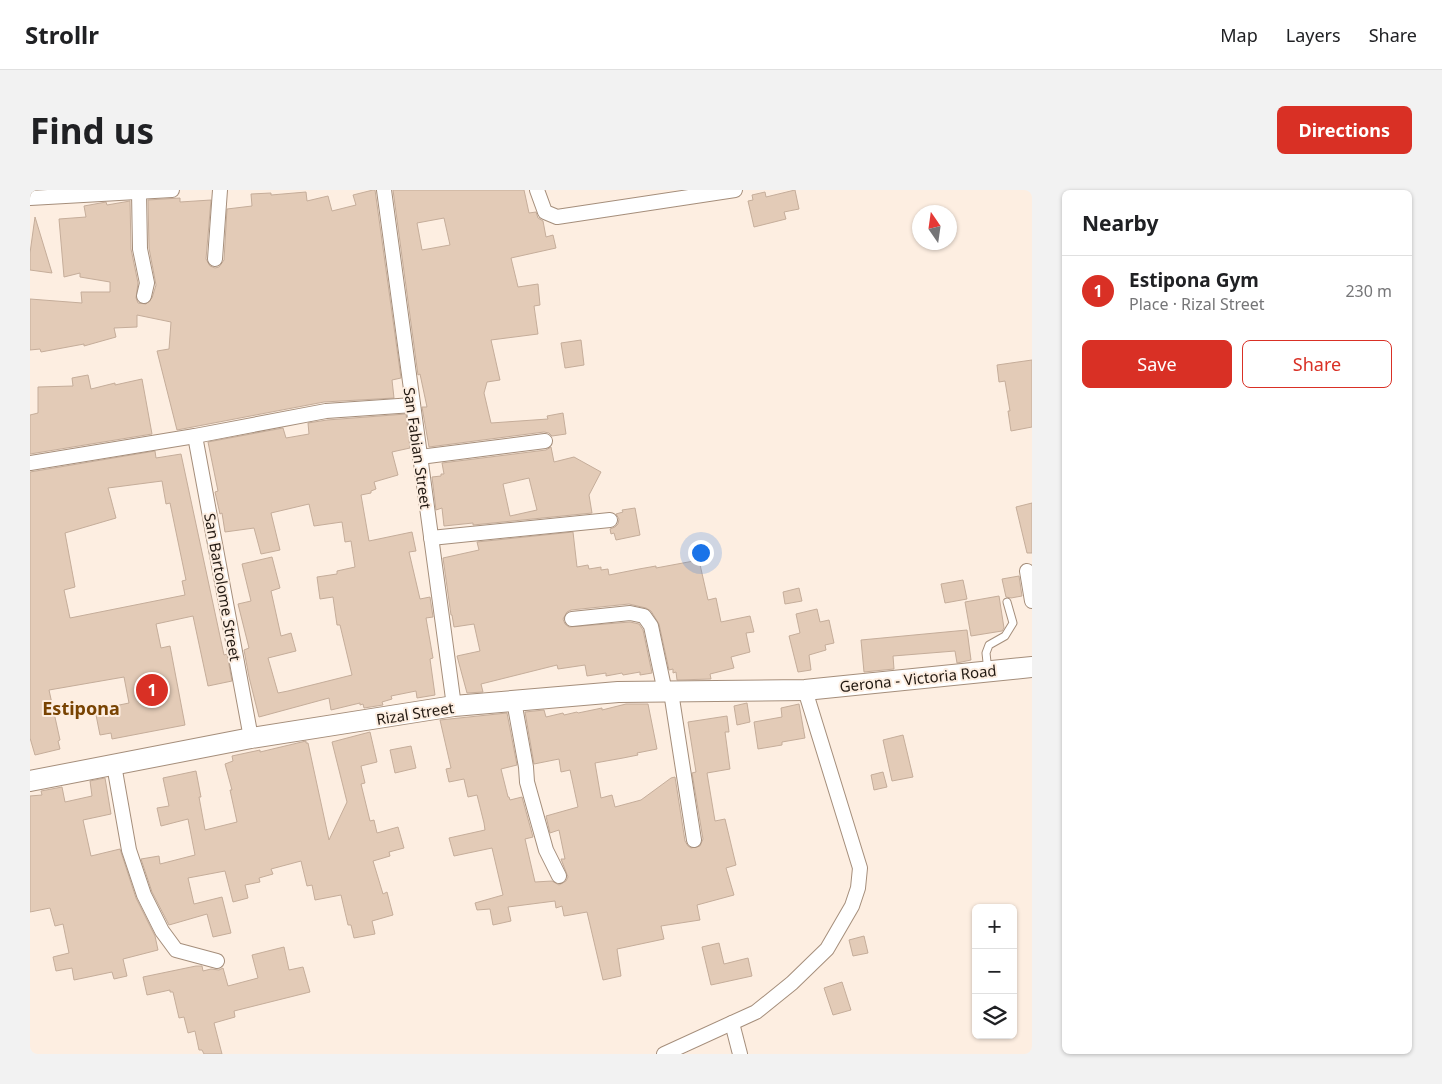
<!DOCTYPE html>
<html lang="en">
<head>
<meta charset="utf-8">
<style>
	body { margin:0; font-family:"Noto Sans",sans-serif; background:#f2f2f2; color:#202124 }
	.controls { position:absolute; right:15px; bottom:15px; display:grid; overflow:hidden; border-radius:8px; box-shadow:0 1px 4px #0004 }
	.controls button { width:45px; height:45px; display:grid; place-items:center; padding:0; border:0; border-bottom:1px solid #e0e0e0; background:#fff; color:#202124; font:25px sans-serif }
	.compass { position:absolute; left:882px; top:15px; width:45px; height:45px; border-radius:50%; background:#fff; box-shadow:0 1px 4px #0004; rotate:347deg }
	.you { position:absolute; left:670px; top:362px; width:18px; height:18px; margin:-12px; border:4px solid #fff; border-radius:50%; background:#1a73e8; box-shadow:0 0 0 8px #1a73e833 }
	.badge { display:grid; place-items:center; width:32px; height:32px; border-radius:50%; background:#d93025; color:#fff; font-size:16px; font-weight:700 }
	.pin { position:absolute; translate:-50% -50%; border:2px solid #fff; box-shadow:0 1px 5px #0006 }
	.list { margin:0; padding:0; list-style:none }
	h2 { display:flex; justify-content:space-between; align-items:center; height:65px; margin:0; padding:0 20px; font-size:21px }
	h2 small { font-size:16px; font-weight:400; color:#757577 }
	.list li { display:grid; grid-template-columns:32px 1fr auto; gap:15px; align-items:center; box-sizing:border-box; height:70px; padding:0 20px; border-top:1px solid #e0e0e0 }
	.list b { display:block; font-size:19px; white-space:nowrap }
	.list p { margin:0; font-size:16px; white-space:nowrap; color:#757577 }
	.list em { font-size:16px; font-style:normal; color:#757577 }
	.actions { display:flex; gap:10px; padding:15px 20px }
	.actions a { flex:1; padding:11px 0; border:1px solid #d93025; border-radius:8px; text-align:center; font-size:18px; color:#d93025 }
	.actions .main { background:#d93025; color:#fff }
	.icon { flex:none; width:28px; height:28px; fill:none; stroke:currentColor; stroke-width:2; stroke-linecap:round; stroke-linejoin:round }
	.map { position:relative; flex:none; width:1002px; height:864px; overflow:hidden; border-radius:8px }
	header { display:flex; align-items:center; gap:30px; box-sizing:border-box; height:70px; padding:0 25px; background:#fff; border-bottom:1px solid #e0e0e0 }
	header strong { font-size:24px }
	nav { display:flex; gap:28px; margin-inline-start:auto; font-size:18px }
	.intro { display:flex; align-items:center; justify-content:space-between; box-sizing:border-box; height:120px; padding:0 30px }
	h1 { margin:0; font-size:35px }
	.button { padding:12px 22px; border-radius:8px; background:#d93025; color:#fff; font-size:18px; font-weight:700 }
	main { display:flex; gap:30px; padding:0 30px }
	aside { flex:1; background:#fff; border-radius:8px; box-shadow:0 1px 4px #0004 }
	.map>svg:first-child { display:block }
</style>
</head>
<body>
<header>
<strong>Strollr</strong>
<nav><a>Map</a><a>Layers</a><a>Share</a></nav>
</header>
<div class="intro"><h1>Find us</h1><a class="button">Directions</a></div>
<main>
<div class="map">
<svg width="1002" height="864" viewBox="0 0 1002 864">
	<rect width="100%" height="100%" fill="#fdeee1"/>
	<!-- building -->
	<g fill="#e3cbb7" stroke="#c5ad9a" fill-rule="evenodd">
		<path d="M343 0H345L371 188 362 190 364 208 294 212 147 240 127 161 139 159 141 132 107 125V137L84 138 86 147 54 156V154L11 162 10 159 0 160V109L52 113 51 102H80V92L50 87V83L34 87 29 29 56 27 54 16 76 12 77 15 100 11 101 59 108 93 106 108 108 113 116 114 122 108 126 95 119 58 118 10 150 8V12L181 10 176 69 180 76 185 78 189 77 194 70 197 19 222 16 221 4 241 3V5L276 2 277 11 298 6 302 21 326 15 323 5Z"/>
		<path d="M363 0H494L499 23 506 22 508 28 513 31 516 47 523 45 526 58 481 68 488 97 508 94 510 115 504 116 508 144 461 150 470 190 457 192 454 203 461 233 518 229 517 226 533 223 536 244 522 246 519 243 514 242 399 257 392 217H397L390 184 388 185ZM414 28 420 55 392 60 387 33Z"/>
		<path d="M765 0 769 19 754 22 756 29 724 37 718 11 723 10 722 5 735 2 736 7Z"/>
		<path d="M5 27 22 83 0 80V63Z"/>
		<path d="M551 150 554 175 535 178 531 153Z"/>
		<path d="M1002 170V237L981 241 978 221H980L975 191 969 192 967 175Z"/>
		<path d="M58 185 61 199 85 193V195L112 189 122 244 0 264V225L8 223V197L43 196 42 188Z"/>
		<path d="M376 224 380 258 362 262 368 285 344 292 346 299 341 301V303L331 305 339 351 382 342 386 361 379 362 390 409 400 407 403 427 396 428 403 468 400 469 405 505 387 508 386 501 361 506 362 509 352 512 353 515 334 518 333 514 330 515V513L301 520 299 508 229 527 219 487 214 460 219 458 208 414 221 411 212 374 242 367 250 398 241 401 251 446 261 443 266 461 238 468 248 503 258 501 322 485 310 435H307L303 407 290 409 287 387 307 384V381L325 377 321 351 315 352 312 332 284 336 279 314 241 323 250 360 231 364 224 338 195 342 192 323 190 324 185 302 188 301 178 252 253 238 256 248 279 244 278 233 297 230Z"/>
		<path d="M521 257 524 272 544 267 571 282 559 305 562 323 443 335V333L414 336 412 318 406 320 402 287 411 286V284H414L412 273 516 260ZM499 288 507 320 480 326 473 294Z"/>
		<path d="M125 261 126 268 151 264 194 465 197 464 202 491 178 496 163 426 126 434 131 458 140 456 155 535 82 549 81 543 70 545 65 520 99 513 94 487 19 500 30 550 28 551 30 559 5 565 0 548V282ZM132 291 136 314 140 313 156 390 152 391 155 405 40 428 34 400 45 397 35 343 86 328 78 298Z"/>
		<path d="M1002 313V363H997L986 317Z"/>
		<path d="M605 318 610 345 586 350 584 343 581 344 580 339 585 337 588 334 589 329 586 324 593 322 592 320Z"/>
		<path d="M543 342 547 377 558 375 559 379 571 377V380L578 379 579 385 609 379 626 376V378L669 370 678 410 686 408 691 432 720 426 724 442 716 443 720 462 701 467 704 478 680 484 681 489 647 490 646 482 643 483V479L639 480 629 434 621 421 616 418 599 414 541 420 537 422 533 429 535 434 539 437 600 432 609 434 613 440 622 483 610 485V482L593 485 592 483 576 486V483L557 486 555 475 528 479 527 475 451 494 453 502 437 503 427 466 450 461 444 434 424 437 422 425H421L413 368 449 360 447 352Z"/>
		<path d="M989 386 992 406 981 408 976 407 972 389Z"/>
		<path d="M933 390 937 409 915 413 911 394Z"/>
		<path d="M769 398 772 411 755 414 753 402Z"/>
		<path d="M969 406 974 438 972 441 941 446 935 412Z"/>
		<path d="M787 419 790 432 799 430 804 453 795 455 796 460 779 465 781 480 768 482 759 446 770 443 766 424Z"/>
		<path d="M937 440 941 470 927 473 925 461 863 466 864 479 834 482 831 450Z"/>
		<path d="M717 513 720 532 707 535 704 516Z"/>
		<path d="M596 514H618L627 559 607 563 608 565 593 568 565 573 571 608 582 605 585 617 611 610 641 588 645 587 655 651 658 656 661 658 670 656 673 649 662 583 666 582 658 532 697 526 699 542H695L700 579 677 583 685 631 695 629 706 675 696 678 704 705 667 715 670 730 631 736 634 749 587 759 591 786 573 790 557 722 534 726 532 716 526 718 525 711 478 717 481 731 463 735 460 719 447 720 445 713 473 705 462 658 424 666 419 648 455 640 454 633 447 605 438 607 434 589 419 592 416 579 421 578 410 530 477 523 487 575 471 579 478 607H479L480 610 492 607 503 647 495 649 505 692 522 691 529 695 536 691 538 687 531 669H535L529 640 520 643 516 626 548 617 540 580 531 582 529 569 504 574 495 522 514 520 516 527 533 523 534 525 547 522 548 523 572 518V520Z"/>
		<path d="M769 514 775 548 752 552V555L728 559 724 532 752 527 751 518Z"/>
		<path d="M340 542 347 572 331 576 335 593 331 594 340 631 344 630 347 643 368 637 374 658 359 662 360 666 343 671 353 704 357 702 363 725 342 731 345 744 324 748 321 735H318L311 705 285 710 282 695 277 696 271 671 241 679 243 684 229 688 230 692 215 695 218 708 203 712 195 681 158 688 164 714 192 707 201 743 183 747 177 724 139 735 122 702 111 669 129 666 130 674 165 665 158 629 131 636 127 618 139 616 133 588 166 581 171 607H169L175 640 207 632 200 600H202L195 574 203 571 202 566 230 560V562L276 551V553H278L299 650 317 612 302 552Z"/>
		<path d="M873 545 883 587 862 591 853 550Z"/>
		<path d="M381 556 386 578 365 583 360 560Z"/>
		<path d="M853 582 857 597 844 600 841 585Z"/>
		<path d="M75 588 81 624 53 630 61 666 90 659 106 708 125 746 128 760 93 769 97 786 84 789 82 782 44 790 42 778 26 781 23 767 39 763 33 734 25 736 20 718 0 722V606L12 605 11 601 32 597 35 612 62 606 60 591Z"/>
		<path d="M834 746 838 763 823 766 819 750Z"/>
		<path d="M689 753 694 774 718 768 722 786 681 795 672 757Z"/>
		<path d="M254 757 259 780 273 777 280 802 204 821 205 827 184 833 192 864H174L172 860H169L165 841 158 843 154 827 149 828 143 802H140V800L117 805 113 787 166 776H172L173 781 181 779 189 780 193 778 198 796 228 788 222 765Z"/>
		<path d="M812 792 821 820 803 825 794 798Z"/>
	</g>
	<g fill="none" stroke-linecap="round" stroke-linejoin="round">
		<defs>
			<path id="service" d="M958 481 956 463 959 455 975 446 983 433 977 412"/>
			<g id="minor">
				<path d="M354 0 424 516"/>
				<path d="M507 0 515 22 527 27 705 0"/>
				<path d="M109 2 110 59 117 93 114 106"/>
				<path d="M0 8 142 0"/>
				<path d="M185 69 190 0"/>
				<path d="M165 246 221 548"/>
				<path d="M390 267 515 251"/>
				<path d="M0 273 165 246 296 221 383 215"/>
				<path d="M401 348 580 330"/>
				<path d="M997 381 1002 411"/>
				<path d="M542 429 600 423 614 426 621 436 635 502"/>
				<path d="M641 502 664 650"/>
				<path d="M484 511 496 577 497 592 516 660 529 686"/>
				<path d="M84 575 99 660 114 705 132 741 146 760 187 771"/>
				<path d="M702 833 710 864"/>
				<path d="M634 864 726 822 762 793 797 759 822 716 828 698 830 678 775 500"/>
			</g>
			<path id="secondary" d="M0 591 221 548 424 516 588 502 775 500 1002 477"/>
		</defs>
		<!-- service casing -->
		<use href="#service" stroke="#a58e7b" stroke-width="9"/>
		<!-- minor casing -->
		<use href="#minor" stroke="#a58e7b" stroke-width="16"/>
		<!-- secondary casing -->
		<use href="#secondary" stroke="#a58e7b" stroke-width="22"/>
		<!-- service -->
		<use href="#service" stroke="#fff" stroke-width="7"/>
		<!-- minor -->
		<use href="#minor" stroke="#fff" stroke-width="14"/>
		<!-- secondary -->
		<use href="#secondary" stroke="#fff" stroke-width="20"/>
	</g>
	<g text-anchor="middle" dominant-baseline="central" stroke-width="4" stroke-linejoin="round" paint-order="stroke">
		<!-- street labels -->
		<g font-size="15" fill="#221912" stroke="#fdeee1">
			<text transform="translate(388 258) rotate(82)">San Fabian Street</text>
			<text transform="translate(193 397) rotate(80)">San Bartolome Street</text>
			<text transform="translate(888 488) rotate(-6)">Gerona - Victoria Road</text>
			<text transform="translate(385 523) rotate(-9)">Rizal Street</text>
		</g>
		<!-- quarter labels -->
		<g font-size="18" font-weight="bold" fill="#784302" stroke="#fdeee1">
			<text x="51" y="518">Estipona</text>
		</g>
	</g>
</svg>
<div class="controls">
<button>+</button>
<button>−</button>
<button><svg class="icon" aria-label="layers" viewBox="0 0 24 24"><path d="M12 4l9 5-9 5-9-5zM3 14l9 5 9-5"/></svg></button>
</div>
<svg class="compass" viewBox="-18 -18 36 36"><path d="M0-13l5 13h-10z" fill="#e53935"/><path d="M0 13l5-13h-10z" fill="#757577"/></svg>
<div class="you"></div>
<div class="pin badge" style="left:122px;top:500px">1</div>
</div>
<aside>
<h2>Nearby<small></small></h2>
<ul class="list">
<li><span class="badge">1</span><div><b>Estipona Gym</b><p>Place · Rizal Street</p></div><em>230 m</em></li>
</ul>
<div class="actions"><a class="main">Save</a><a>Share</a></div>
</aside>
</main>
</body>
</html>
